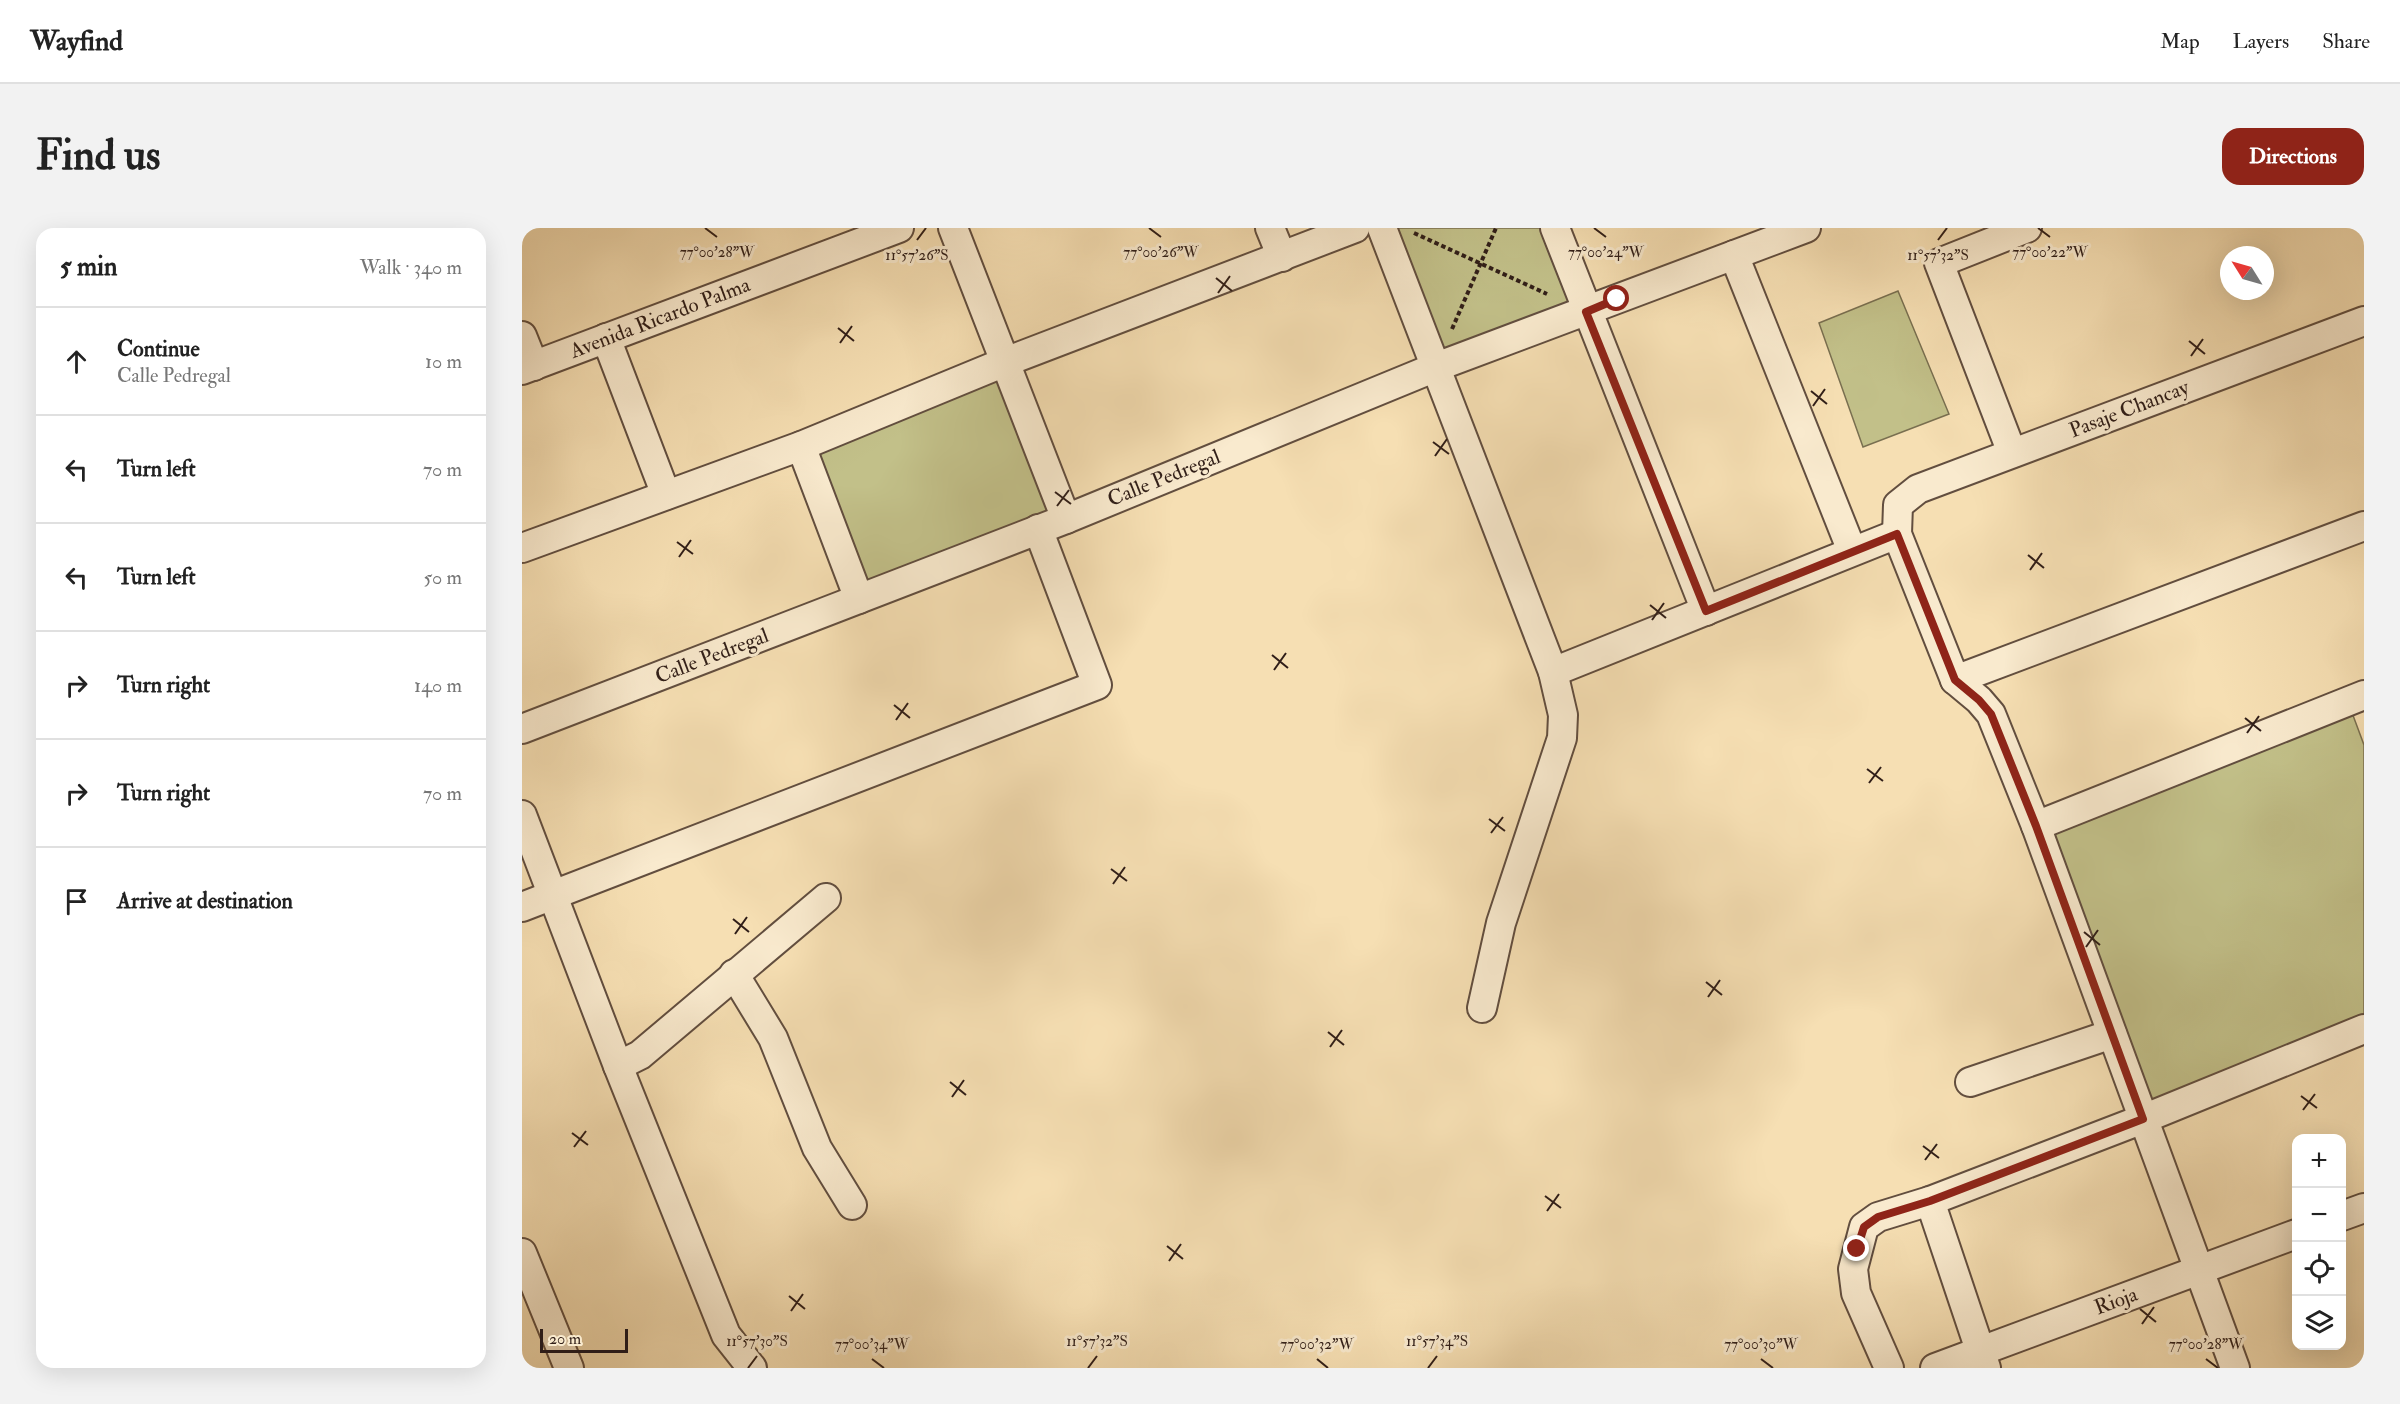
<!DOCTYPE html>
<html lang="en">
<head>
<meta charset="utf-8">
<style>
	body { margin:0; font-family:"IM FELL Double Pica",serif; background:#f2f2f2; color:#222 }
	.controls { position:absolute; right:18px; bottom:18px; display:grid; overflow:hidden; border-radius:12px; box-shadow:0 6px 24px #0002 }
	.controls button { width:54px; height:54px; display:grid; place-items:center; padding:0; border:0; border-bottom:2px solid #e0e0e0; background:#fff; color:#222; font:30px sans-serif }
	.compass { position:absolute; left:1698px; top:18px; width:54px; height:54px; border-radius:50%; background:#fff; box-shadow:0 6px 24px #0002; rotate:307deg }
	.scale { position:absolute; left:18px; bottom:15px; width:88px; box-sizing:border-box; padding-left:6px; border:3px solid #301e18; border-top:0; font-size:16px; line-height:21px; white-space:nowrap; color:#301e18; -webkit-text-stroke:4px #f9eace; paint-order:stroke }
	.stop { position:absolute; width:18px; height:18px; margin:-14px; border:4px solid #8f2418; border-radius:50%; background:#fff }
	.stop.end { background:#8f2418; border-color:#fff; box-shadow:0 2px 6px #0008 }
	.list { margin:0; padding:0; list-style:none }
	h2 { display:flex; justify-content:space-between; align-items:center; height:78px; margin:0; padding:0 24px; font-size:26px }
	h2 small { font-size:20px; font-weight:400; color:#767676 }
	.list li { display:grid; grid-template-columns:39px 1fr auto; gap:18px; align-items:center; box-sizing:border-box; height:108px; padding:0 24px; border-top:2px solid #e0e0e0 }
	.list b { display:block; font-size:22px; white-space:nowrap }
	.list p { margin:0; font-size:20px; white-space:nowrap; color:#767676 }
	.list em { font-size:20px; font-style:normal; color:#767676 }
	.icon { flex:none; width:33px; height:33px; fill:none; stroke:currentColor; stroke-width:2; stroke-linecap:round; stroke-linejoin:round }
	.map { position:relative; flex:none; width:1842px; height:1140px; overflow:hidden; border-radius:18px }
	header { display:flex; align-items:center; gap:36px; box-sizing:border-box; height:84px; padding:0 30px; background:#fff; border-bottom:2px solid #e0e0e0 }
	header strong { font-size:28px }
	nav { display:flex; gap:33px; margin-inline-start:auto; font-size:21px }
	.intro { display:flex; align-items:center; justify-content:space-between; box-sizing:border-box; height:144px; padding:0 36px }
	h1 { margin:0; font-size:42px }
	.button { padding:15px 27px; border-radius:18px; background:#8f2418; color:#fff; font-size:21px; font-weight:700 }
	main { display:flex; gap:36px; padding:0 36px }
	aside { flex:1; background:#fff; border-radius:18px; box-shadow:0 6px 24px #0002 }
	.map>svg:first-child { display:block }
</style>
</head>
<body>
<header>
<strong>Wayfind</strong>
<nav><a>Map</a><a>Layers</a><a>Share</a></nav>
</header>
<div class="intro"><h1>Find us</h1><a class="button">Directions</a></div>
<main>
<aside>
<h2>5 min<small>Walk · 340 m</small></h2>
<ul class="list">
<li><svg class="icon" aria-label="ahead" viewBox="0 0 24 24"><path d="M12 20V5M6 11l6-6 6 6"/></svg><div><b>Continue</b><p>Calle Pedregal</p></div><em>10 m</em></li>
<li><svg class="icon" aria-label="left" viewBox="0 0 24 24"><path d="M17 20v-9H6M10 6l-5 5 5 5"/></svg><div><b>Turn left</b></div><em>70 m</em></li>
<li><svg class="icon" aria-label="left" viewBox="0 0 24 24"><path d="M17 20v-9H6M10 6l-5 5 5 5"/></svg><div><b>Turn left</b></div><em>50 m</em></li>
<li><svg class="icon" aria-label="right" viewBox="0 0 24 24"><path d="M7 20v-9h11M14 6l5 5-5 5"/></svg><div><b>Turn right</b></div><em>140 m</em></li>
<li><svg class="icon" aria-label="right" viewBox="0 0 24 24"><path d="M7 20v-9h11M14 6l5 5-5 5"/></svg><div><b>Turn right</b></div><em>70 m</em></li>
<li><svg class="icon" aria-label="arrive" viewBox="0 0 24 24"><path d="M6 21V4h12l-3 4 3 4H6"/></svg><div><b>Arrive at destination</b></div></li>
</ul>
</aside>
<div class="map">
<svg width="1842" height="1140" viewBox="0 0 1842 1140">
	<rect width="100%" height="100%" fill="#f6dfb3"/>
	<filter id="stains"><feTurbulence type="fractalNoise" baseFrequency=".00333" numOctaves="4"/><feColorMatrix values="0 0 0 0 .2 0 0 0 0 .09 0 0 0 0 .02 0 0 0 .5 -.17"/></filter>
	<radialGradient id="worn" r=".72"><stop offset=".6" stop-color="#630" stop-opacity="0"/><stop offset="1" stop-color="#630" stop-opacity=".3"/></radialGradient>
	<!-- green -->
	<g fill="#c2c089" stroke="#796f50" stroke-width="1.5">
		<path d="M871 0H1023L1054 78 919 124Z"/>
		<path d="M1376 63 1427 186 1341 219 1297 95Z"/>
		<path d="M478 152 534 287 344 367 290 224Z"/>
		<path d="M1829 482 1842 517V791L1626 880 1530 604Z"/>
	</g>
	<g fill="none" stroke-linecap="round" stroke-linejoin="round">
		<defs>
			<g id="minor">
				<path d="M431 0 544 291"/>
				<path d="M748 0 760 29"/>
				<path d="M860 0 1031 444 1041 487 1040 510 979 695 960 780"/>
				<path d="M1033 0 1184 383"/>
				<path d="M1212 27 1330 323"/>
				<path d="M0 108 12 138"/>
				<path d="M84 110 144 267"/>
				<path d="M0 142 377 0"/>
				<path d="M279 218 337 371"/>
				<path d="M1490 225 1417 35 1505 0"/>
				<path d="M0 320 279 218 483 134 833 0"/>
				<path d="M1031 444 1375 306"/>
				<path d="M1433 452 1842 298"/>
				<path d="M0 501 544 291 914 139 1284 0"/>
				<path d="M0 587 96 838 204 1107 230 1140"/>
				<path d="M1514 598 1842 467"/>
				<path d="M0 679 575 457 516 301"/>
				<path d="M212 746 251 810 295 920 330 977"/>
				<path d="M96 838 118 827 304 670"/>
				<path d="M1448 854 1590 806"/>
				<path d="M1408 973 1464 1140"/>
				<path d="M1820 988 1842 980"/>
				<path d="M0 1025 47 1140"/>
				<path d="M1367 1140 1334 1065 1331 1041 1342 999 1356 989 1408 973 1621 891 1842 801"/>
				<path d="M1413 1140 1774 1006"/>
				<path d="M1713 1140 1514 598 1469 486 1457 472 1433 452 1375 306 1376 277 1396 261 1842 93"/>
			</g>
		</defs>
		<!-- minor casing -->
		<use href="#minor" stroke="#624e3f" stroke-width="32"/>
		<!-- path -->
		<g stroke="#301e18" stroke-width="4" stroke-dasharray="4.5 3" stroke-linecap="butt">
			<path d="M892 5 1025 66"/>
			<path d="M930 101 974 0"/>
		</g>
		<!-- minor -->
		<use href="#minor" stroke="#f9eace" stroke-width="28"/>
	</g>
	<g fill="none" stroke-linecap="round" stroke-linejoin="round">
		<!-- route -->
		<path stroke="#8f2418" stroke-width="8" d="M1095 71 1064 84 1184 383 1375 306 1433 452 1457 472 1469 486 1514 598 1621 891 1408 973 1356 989 1342 999 1335 1021"/>
	</g>
	<!-- ticks -->
	<path fill="none" stroke="#301e18" stroke-width="2" d="M183 0 195 9M627 0 639 9M1072 0 1084 9M1516 0 1528 9M395 12 404 0M1416 12 1425 0M694 50 710 63M696 65 708 48M316 100 332 113M1667 113 1683 126M318 115 330 98M1669 128 1681 111M1289 163 1305 176M1291 178 1303 161M911 214 927 226M913 228 925 211M533 264 549 276M535 278 547 262M155 314 171 326M1506 327 1522 340M157 329 169 312M1508 342 1520 325M1128 377 1144 390M1130 392 1142 375M750 427 766 440M752 442 764 425M372 477 388 490M1723 490 1739 503M374 492 386 475M1725 505 1737 488M1345 541 1361 553M1347 555 1359 539M967 591 983 603M969 605 981 589M589 641 605 653M591 656 603 639M211 691 227 704M1562 704 1578 717M213 706 225 689M1564 719 1576 702M1184 754 1200 767M1186 769 1198 752M806 804 822 817M808 819 820 802M428 854 444 867M1779 868 1795 880M430 869 442 852M1781 882 1793 866M50 905 66 917M1401 918 1417 930M52 919 64 903M1403 932 1415 916M1023 968 1039 980M1025 983 1037 966M645 1018 661 1031M647 1033 659 1016M267 1068 283 1081M1618 1081 1634 1094M269 1083 281 1066M1620 1096 1632 1079M350 1131 362 1140M795 1131 806 1140M1239 1131 1251 1140M1684 1131 1696 1140M226 1140 235 1128M566 1140 575 1128M906 1140 915 1128"/>
	<g text-anchor="middle" dominant-baseline="central" stroke-width="6" stroke-linejoin="round" paint-order="stroke">
		<!-- street labels -->
		<g font-size="21" fill="#301e18" stroke="#f9eace">
			<text transform="translate(138 90) rotate(-21)">Avenida Ricardo Palma</text>
			<text transform="translate(1607 181) rotate(-21)">Pasaje Chancay</text>
			<text transform="translate(642 250) rotate(-22)">Calle Pedregal</text>
			<text transform="translate(190 428) rotate(-21)">Calle Pedregal</text>
			<text transform="translate(1594 1073) rotate(-20)">Rioja</text>
		</g>
	</g>
	<g font-size="15" text-anchor="middle" fill="#301e18" stroke="#f9eace" stroke-width="6" stroke-linejoin="round" paint-order="stroke">
		<text x="195" y="29">77°00'28"W</text>
		<text x="639" y="29">77°00'26"W</text>
		<text x="1084" y="29">77°00'24"W</text>
		<text x="1528" y="29">77°00'22"W</text>
		<text x="395" y="32">11°57'26"S</text>
		<text x="1416" y="32">11°57'32"S</text>
		<text x="235" y="1118">11°57'30"S</text>
		<text x="575" y="1118">11°57'32"S</text>
		<text x="915" y="1118">11°57'34"S</text>
		<text x="350" y="1121">77°00'34"W</text>
		<text x="795" y="1121">77°00'32"W</text>
		<text x="1239" y="1121">77°00'30"W</text>
		<text x="1684" y="1121">77°00'28"W</text>
	</g>
	<rect width="100%" height="100%" filter="url(#stains)"/>
	<rect width="100%" height="100%" fill="url(#worn)"/>
</svg>
<div class="controls">
<button>+</button>
<button>−</button>
<button><svg class="icon" aria-label="locate" viewBox="0 0 24 24"><circle cx="12" cy="12" r="6"/><path d="M12 2v4M12 18v4M2 12h4M18 12h4"/></svg></button>
<button><svg class="icon" aria-label="layers" viewBox="0 0 24 24"><path d="M12 4l9 5-9 5-9-5zM3 14l9 5 9-5"/></svg></button>
</div>
<svg class="compass" viewBox="-18 -18 36 36"><path d="M0-13l5 13h-10z" fill="#e53935"/><path d="M0 13l5-13h-10z" fill="#767676"/></svg>
<div class="scale">20 m</div>
<div class="stop" style="left:1095px;top:71px"></div>
<div class="stop end" style="left:1335px;top:1021px"></div>
</div>
</main>
</body>
</html>
